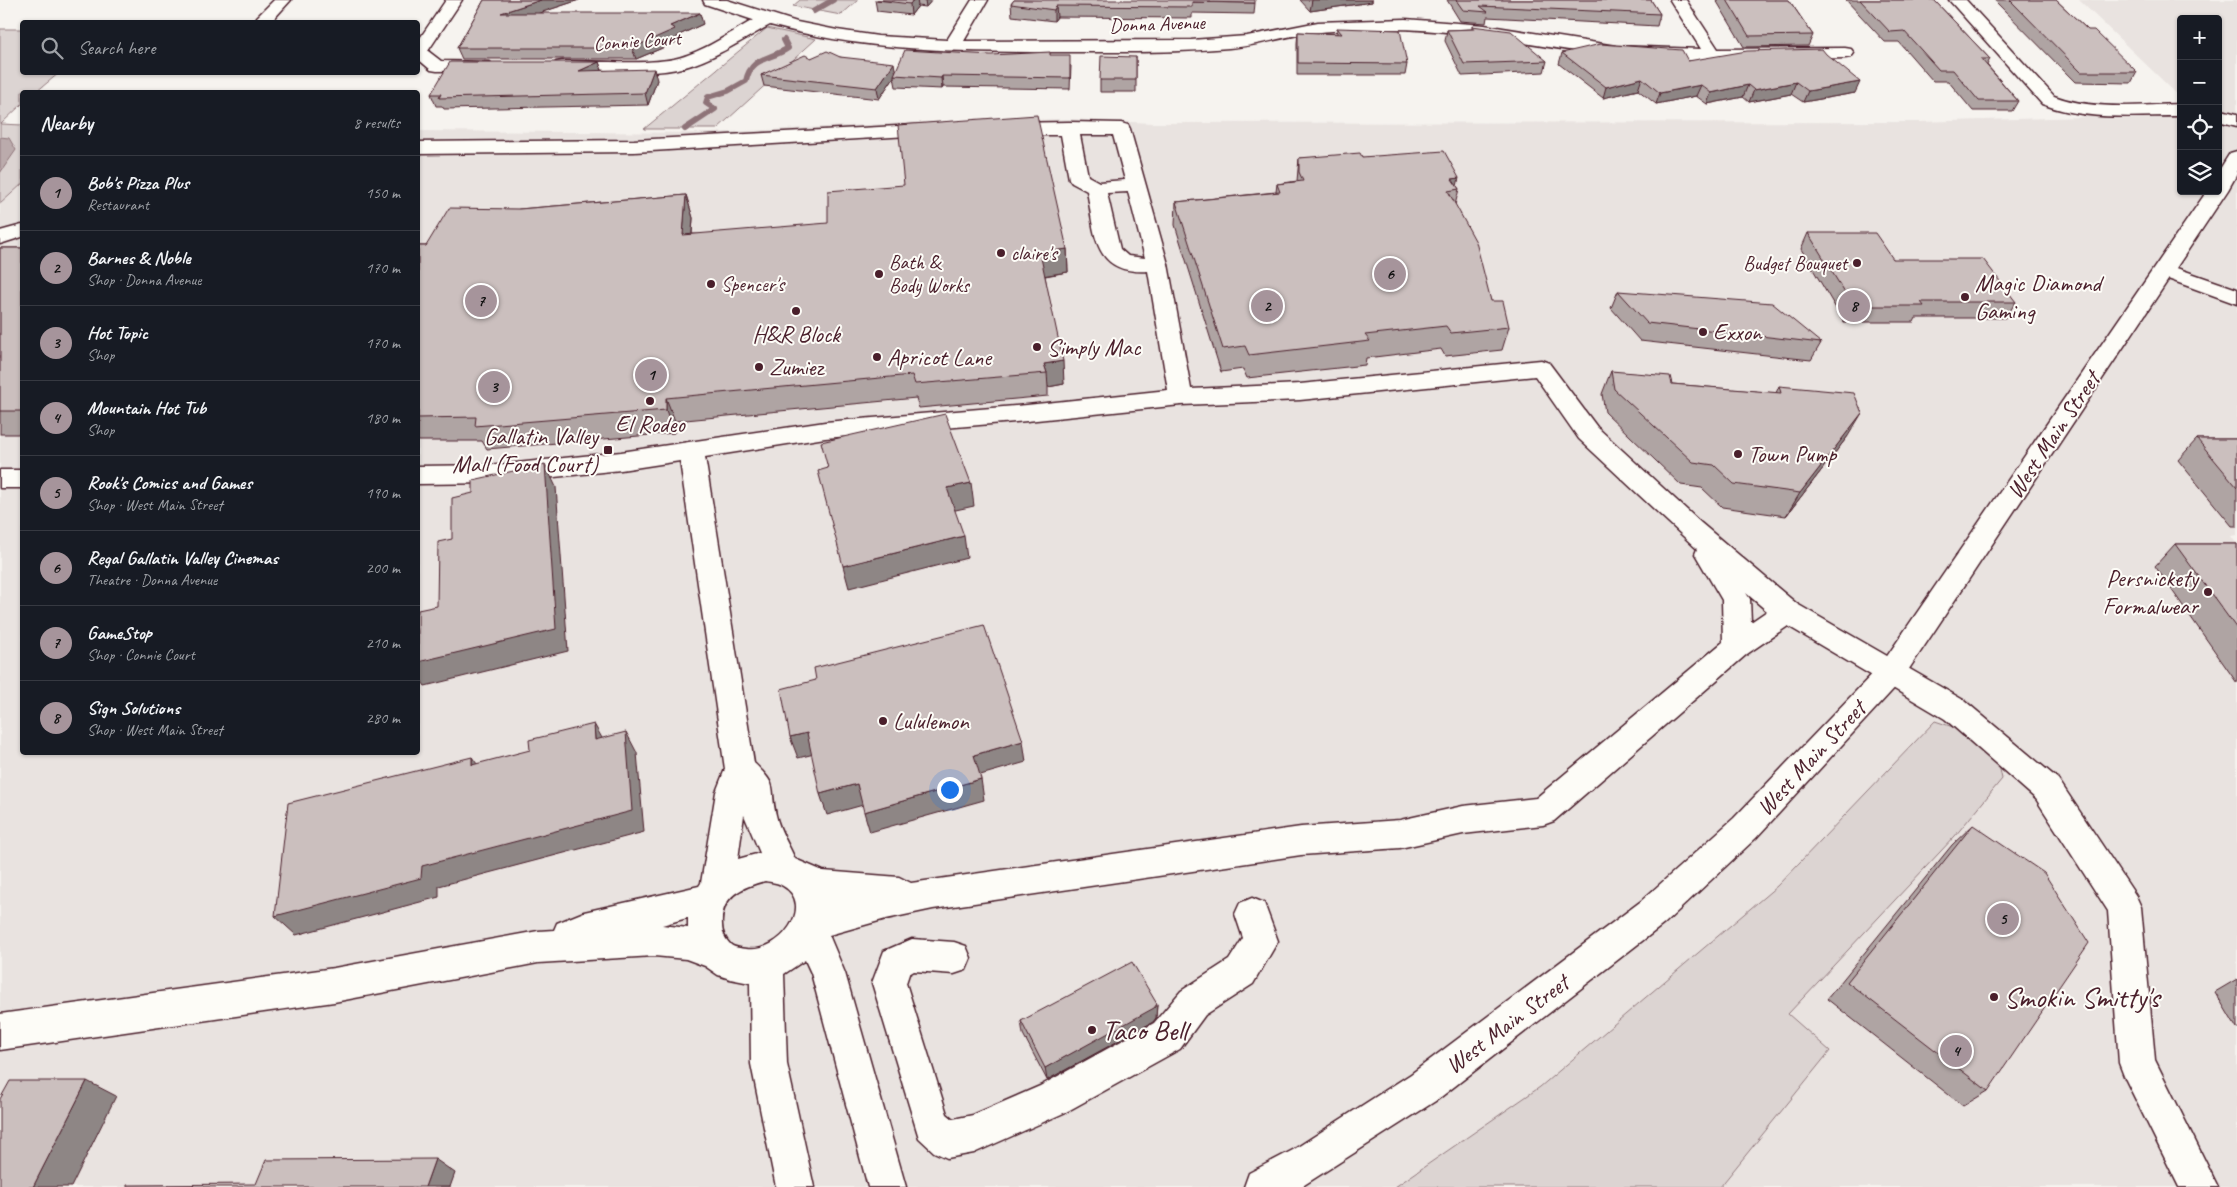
<!DOCTYPE html>
<html lang="en">
<head>
<meta charset="utf-8">
<style>
	body { margin:0; font-family:Caveat,sans-serif; background:#242831; color:#f1f3f6 }
	.controls { position:absolute; right:15px; top:15px; display:grid; overflow:hidden; border-radius:5px; box-shadow:0 1px 4px #0004 }
	.controls button { width:45px; height:45px; display:grid; place-items:center; padding:0; border:0; border-bottom:1px solid #363941; background:#171b24; color:#f1f3f6; font:25px sans-serif }
	.you { position:absolute; left:949px; top:789px; width:18px; height:18px; margin:-12px; border:4px solid #fff; border-radius:50%; background:#1a73e8; box-shadow:0 0 0 8px #1a73e833 }
	.badge { display:grid; place-items:center; width:32px; height:32px; border-radius:50%; background:#a6949b; color:#111; font-size:16px; font-weight:700 }
	.pin { position:absolute; translate:-50% -50%; border:2px solid #fff; box-shadow:0 1px 5px #0006 }
	.list { margin:0; padding:0; list-style:none }
	h2 { display:flex; justify-content:space-between; align-items:center; height:65px; margin:0; padding:0 20px; font-size:21px }
	h2 small { font-size:16px; font-weight:400; color:#9ea1a6 }
	.list li { display:grid; grid-template-columns:32px 1fr auto; gap:15px; align-items:center; box-sizing:border-box; height:75px; padding:0 20px; border-top:1px solid #363941 }
	.list b { display:block; font-size:19px; white-space:nowrap }
	.list p { margin:0; font-size:16px; white-space:nowrap; color:#9ea1a6 }
	.list em { font-size:16px; font-style:normal; color:#9ea1a6 }
	.icon { flex:none; width:28px; height:28px; fill:none; stroke:currentColor; stroke-width:2; stroke-linecap:round; stroke-linejoin:round }
	.map { position:relative; flex:none; width:2237px; height:1187px; overflow:hidden }
	.search { position:absolute; background:#171b24; box-shadow:0 1px 4px #0004; left:20px; top:20px; width:400px; height:55px; display:flex; align-items:center; gap:12px; box-sizing:border-box; padding:0 18px; border-radius:5px; color:#9ea1a6; font-size:19px }
	.panel { position:absolute; background:#171b24; box-shadow:0 1px 4px #0004; left:20px; top:90px; width:400px; height:665px; border-radius:5px }
	.map>svg:first-child { display:block }
</style>
</head>
<body>
<div class="map">
<svg width="2237" height="1187" viewBox="0 0 2237 1187">
	<rect width="100%" height="100%" fill="#f6f3ef"/>
	<filter id="ink" filterUnits="userSpaceOnUse"><feTurbulence type="fractalNoise" baseFrequency=".02" numOctaves="2"/><feDisplacementMap in="SourceGraphic" scale="10" xChannelSelector="R" yChannelSelector="G"/><feConvolveMatrix kernelMatrix="1 2 1 2 8 2 1 2 1" color-interpolation-filters="sRGB"/></filter>
	<g filter="url(#ink)">
		<!-- built -->
		<path fill="#e9e3e0" d="M2079 0H2237V535L2231 536 2237 544V1187H0V204L22 184V752H418V131L709 133 942 121 1068 119 1153 123 1919 122 2181 114V191H2218V19H2181V98Z"/>
		<!-- green -->
		<g fill="#dcd4d2" stroke="#937a7e">
			<path d="M800 0H858L841 15 793 6Z"/>
			<path d="M767 28 816 39 717 129H644Z"/>
			<path d="M0 29H22V72L59 73 36 92H22V104L1 124 22 125V184L0 204Z"/>
			<path d="M1935 721 1956 728 1997 755 2002 779 1955 836 1788 1014 1830 1051 1720 1187H1395L1540 1087 1777 886Z"/>
		</g>
		<!-- water -->
		<path fill="#bbabac" stroke="#8e7378" d="M0 137 9 138 16 150 0 173Z"/>
		<g fill="none" stroke-linecap="round" stroke-linejoin="round">
			<!-- stream -->
			<g stroke="#8e7378" stroke-width="6">
				<path d="M814 11 833 0"/>
				<path d="M685 129 715 109 706 103 708 97 728 91 746 81C751 56 771 60 788 48L784 40"/>
			</g>
			<defs>
				<g id="minor">
					<path d="M274 0H291L271 22H256L257 17Z"/>
					<path d="M446 0H462L428 51 441 61 490 62 493 66 490 70 437 71 431 70 418 59V41Z"/>
					<path d="M703 0H727L797 22 837 30 878 36 947 40 972 0H988L964 41 1191 40 1247 36 1318 22 1405 19 1484 25 1616 46 1701 49 1670 0H1686L1718 49 1845 48 1851 49 1854 53 1851 57 1845 58C1769 59 1692 64 1617 56 1541 49 1467 29 1390 29 1362 29 1332 30 1304 34 1278 38 1255 46 1229 48 1171 53 1113 52 1055 52 959 52 863 51 770 25 740 41 710 62 677 69 640 76 599 72 562 71L556 70 553 66 556 62 562 61C595 61 642 65 674 59 702 53 728 34 753 20L705 4Z"/>
					<path d="M1949 0H1966L2054 96C2094 111 2139 105 2181 104V116C2134 116 2086 121 2042 104Z"/>
					<path d="M2218 109 2237 114V126L2218 121Z"/>
					<path d="M1069 122 1121 123 1128 125 1130 129 1168 264 1191 389 1300 384 1541 360 1549 363 1597 427 1701 523 1797 604 1965 701 2058 779 2136 896 2141 907 2155 1060 2218 1187H2179L2124 1076 2119 1063 2108 911 2036 799 1945 719 1788 626 1747 654 1554 821 1543 825 1463 834 1400 848 1301 855 933 909 886 919 829 935 845 973 906 1187H868L811 973 805 960 784 974 787 1064 814 1187H776L751 1064 750 983 730 979 718 975 705 966 686 959 654 956 538 963 334 1002 0 1050V1014L334 968 538 931 554 930 557 923 584 912 699 886 701 883 716 792 725 769 680 461 621 470 497 483 418 484V466L497 465 621 452 825 422 1027 405 1168 390 1148 271C1092 275 1095 232 1087 191L1072 183 1069 179 1061 135H1004L997 133 995 129 997 125 1004 123ZM1080 135H1113L1125 180 1099 182 1088 176ZM1128 192 1145 258 1128 256 1120 249 1107 193ZM1535 376 1579 439 1697 549 1695 554 1722 600 1723 642 1536 798 1463 806 1400 820 1301 827 911 883 899 877 823 871 795 859C789 845 779 830 776 815 769 785 780 788 754 763L705 457 825 438 1027 421 1181 405 1300 400ZM1746 593 1767 611 1751 622 1750 599ZM744 815 760 853 738 859ZM765 881C771 882 779 883 783 886 816 905 780 954 746 949 740 948 735 948 731 945 725 939 722 933 722 925 720 897 741 887 765 881ZM688 918V928L662 925 687 918Z"/>
					<path d="M936 124 943 126 945 130 943 134 634 152 418 154V142L634 140Z"/>
					<path d="M22 225V237L0 244V231Z"/>
					<path d="M2165 264 2237 289V304L2157 275 2154 270 2157 265Z"/>
					<rect x="0" y="470" width="22" height="18"/>
					<path d="M1252 898 1264 903 1278 941 1253 984 1205 1015 1180 1049 1066 1112 974 1153 947 1158 934 1152 919 1138 872 983 884 951 912 939 954 942 966 946 971 958 966 970 954 974 914 971 909 974 906 983 947 1114 953 1119 973 1115 1040 1086 1154 1023 1181 991 1229 960 1243 938 1235 914 1240 903Z"/>
				</g>
				<path id="highway" d="M2237 151V174L2228 190 1901 681 1756 838 1664 924 1437 1100 1301 1187H1244L1249 1173 1293 1150 1411 1074 1640 902 1734 818 1881 665 2207 191H2218V172L2230 153Z"/>
			</defs>
			<!-- minor casing -->
			<use href="#minor" stroke="#4a1f2b" stroke-width="3"/>
			<!-- highway casing -->
			<use href="#highway" stroke="#4a1f2b" stroke-width="3"/>
			<!-- minor -->
			<use href="#minor" fill="#fdfcf7" fill-rule="evenodd"/>
			<!-- highway -->
			<use href="#highway" fill="#fdfcf7" fill-rule="evenodd"/>
		</g>
		<!-- wall -->
		<g fill="#afa4a3" stroke="#4a1f2b">
			<path d="M484 0H579L539 13 703 24 677 36 679 41 636 59H462L457 48Z"/>
			<path d="M875 0H932L926 7 918 6 911 15 877 11Z"/>
			<path d="M1014 0 1255 3 1254 14 1192 13V18L1057 17 1054 21 1012 16 1011 4Z"/>
			<path d="M1300 0H1372V2L1310 11Z"/>
			<path d="M1447 0H1651L1660 14 1657 26 1487 17 1486 23 1460 21Z"/>
			<path d="M1716 0H1789L1813 35 1808 46 1744 47Z"/>
			<path d="M1846 0H1934L1990 59 1987 65 2018 101 2012 111H1973L1948 81H1933L1899 42H1885Z"/>
			<path d="M1994 0H2056L2088 30 2137 72 2131 83 2075 82Z"/>
			<path d="M1472 26 1547 61 1544 72 1462 76 1445 41 1447 30 1472 29Z"/>
			<path d="M1337 28 1407 64 1405 75H1297V43L1298 32 1337 34Z"/>
			<path d="M1562 53 1688 61 1855 93 1803 102 1791 94 1749 102 1743 97 1707 104 1696 96 1656 104 1638 90 1603 98 1559 64Z"/>
			<path d="M1050 55 1071 66 1070 89 943 87 942 89 896 87 894 77 879 99 764 86 761 75 811 58 840 57 895 72Z"/>
			<path d="M1136 57V92H1100V80Z"/>
			<path d="M599 62 602 70 657 80 648 105 444 109 442 106H436L431 94Z"/>
			<path d="M1362 157 1457 186 1459 189 1455 205 1491 301 1509 327 1502 350 1445 356 1441 349 1366 358 1365 365 1247 378 1243 369 1221 372 1175 225 1176 202 1276 192 1277 184 1297 181 1299 158Z"/>
			<path d="M686 195 693 218 692 234 1067 249 1068 272 1045 276 1064 384 1048 387V396L919 408 916 398 675 421 674 433 487 449 482 441H418V246H426L519 209Z"/>
			<path d="M1808 233 1893 259 2016 302 2005 318H1916L1914 322H1844L1801 249Z"/>
			<rect x="0" y="248" width="22" height="186"/>
			<path d="M1618 291 1821 343 1811 360 1640 341 1611 308Z"/>
			<path d="M1611 371 1672 384 1776 393 1779 386 1848 436 1786 516 1722 507 1702 488 1681 485 1605 412 1602 394Z"/>
			<path d="M2197 439H2237V526H2232L2178 460Z"/>
			<path d="M2175 544H2237V683L2155 566Z"/>
			<path d="M1973 825 1988 1091 1963 1106 1827 999 1952 845Z"/>
			<path d="M2237 979V1029L2215 992Z"/>
			<path d="M1157 1004 1156 1018 1153 1022 1047 1080 1023 1034 1021 1021Z"/>
		</g>
		<!-- shaded-wall -->
		<g fill="#8e8685" stroke="#4a1f2b">
			<path d="M541 0H579L506 24 501 13Z"/>
			<path d="M913 0H917L918 6 911 15 910 4Z"/>
			<path d="M925 0H932L926 7Z"/>
			<path d="M1312 0H1372V2L1310 11Z"/>
			<path d="M1056 6 1057 17 1054 21V10Z"/>
			<path d="M700 13 703 24 677 36 679 41 636 59 632 48 670 26Z"/>
			<path d="M599 62 603 74 579 71Z"/>
			<path d="M894 63 896 75H894V77L879 99 877 88Z"/>
			<path d="M654 69 657 80 648 105 645 93Z"/>
			<path d="M942 76 943 87 942 89 941 78Z"/>
			<path d="M1642 78 1638 90 1603 98 1606 87Z"/>
			<path d="M1796 82 1791 94 1749 102 1754 90Z"/>
			<path d="M1860 82 1855 93 1803 102 1808 91Z"/>
			<path d="M1701 85 1696 96 1656 104 1660 93Z"/>
			<path d="M1748 85 1743 97 1707 104 1711 93Z"/>
			<path d="M1459 178 1456 190 1452 179Z"/>
			<path d="M686 195 693 218 690 258 683 235Z"/>
			<path d="M1067 249 1068 272 1042 276 1040 253Z"/>
			<path d="M1063 361 1064 384 1048 387 1047 373 1044 364Z"/>
			<path d="M666 398 675 421 674 433 666 410Z"/>
			<path d="M1862 413 1848 436 1786 516 1800 493Z"/>
			<path d="M545 464 556 487 568 651 425 686 418 676V662Z"/>
			<path d="M971 483 974 506 951 511 947 488Z"/>
			<path d="M964 536 967 558 849 588 843 566Z"/>
			<path d="M594 724 606 745 595 740Z"/>
			<path d="M626 732 637 753 644 832 439 886V897L296 935 275 916 422 866Z"/>
			<path d="M807 733 814 754 798 758 790 737Z"/>
			<path d="M1023 741 1026 762 977 776 974 755Z"/>
			<path d="M472 757 487 778 472 765Z"/>
			<path d="M981 779 984 800 870 832 864 812Z"/>
			<path d="M857 784 863 805 827 815 820 794Z"/>
			<path d="M1157 1004 1156 1018 1153 1022 1047 1080 1045 1068Z"/>
			<path d="M87 1081 116 1096 71 1187H33Z"/>
			<path d="M435 1159 455 1173 450 1187H425Z"/>
		</g>
		<!-- building -->
		<g fill="#cbbfbe" stroke="#4a1f2b">
			<path d="M484 0H541L501 13H700L670 26 675 29 632 48H457Z"/>
			<path d="M877 0H913L910 4Z"/>
			<path d="M1014 0H1255V3L1192 2V7L1056 6 1054 10 1011 4Z"/>
			<path d="M1456 0H1651L1660 14 1480 6 1488 12 1463 10Z"/>
			<path d="M1727 0H1789L1813 35 1749 36Z"/>
			<path d="M1860 0H1934L1990 59H1981L2018 101H1979L1953 70H1939L1904 31 1890 32Z"/>
			<path d="M2010 0H2056L2088 30H2094L2137 72H2081Z"/>
			<path d="M1472 26 1511 31 1547 61 1464 64 1447 30 1474 29Z"/>
			<path d="M1337 28 1400 30 1407 64 1298 63V32L1342 34Z"/>
			<path d="M1601 44 1682 50 1688 61 1747 51 1822 49 1826 54 1860 82 1808 91 1796 82 1754 90 1748 85 1711 93 1701 85 1660 93 1642 78 1606 87 1562 53Z"/>
			<path d="M905 50 991 55 1050 52V55H1070V78L942 76 941 78 894 75Z"/>
			<path d="M827 51 840 57 894 63 877 88 761 75 805 55 811 58Z"/>
			<path d="M1101 56 1136 57V80H1100Z"/>
			<path d="M450 62H599L579 71 654 69 645 93 439 98 441 94H431Z"/>
			<path d="M1037 115 1067 249 1040 253 1063 361 1044 364 1047 373 915 384 912 375 666 398V410L475 426 476 417 418 418V246H426L449 208 519 209 686 195 683 235 828 223V191L904 185 898 125Z"/>
			<path d="M1444 151 1459 178 1452 179 1459 189 1448 191 1476 242 1491 301H1503L1509 327 1451 333 1446 326 1365 335 1370 341 1249 355 1245 346 1223 349 1176 202 1280 192 1277 184 1303 181 1299 172V158L1360 153 1362 157Z"/>
			<path d="M1808 233H1875L1893 259H1983L2016 302H1921L1924 306H1853Z"/>
			<rect x="0" y="248" width="22" height="163"/>
			<path d="M1618 291 1772 303 1821 343 1647 323Z"/>
			<path d="M1611 371 1670 376 1672 384 1781 393 1779 386 1854 393 1862 413 1800 493 1734 484 1714 465 1693 462 1614 389Z"/>
			<path d="M945 414 971 483 947 488 964 536 843 566 818 471 828 468 821 442Z"/>
			<path d="M2197 439H2237V487Z"/>
			<path d="M545 464 556 629 418 662V610L437 606 438 542 452 539V498L473 493V480Z"/>
			<path d="M2175 544H2237V629Z"/>
			<path d="M984 625 1023 741 974 755 981 779 864 812 857 784 820 794 807 733 790 737 781 689 816 680 814 668Z"/>
			<path d="M594 724 595 740 626 732 632 811 422 866 421 878 275 916 288 803 472 757V765L530 750 529 740Z"/>
			<path d="M1973 825 2044 873 2089 943 1988 1091 1847 982Z"/>
			<path d="M1132 962 1157 1004 1154 1008 1045 1068 1021 1021Z"/>
			<path d="M10 1081H87L33 1187H0V1099Z"/>
			<path d="M435 1159 425 1187H127V1185L256 1184 266 1160Z"/>
		</g>
	</g>
	<!-- markers -->
	<g fill="#4a1f2b" stroke="#fdfcf7" stroke-width="2">
		<circle cx="1001" cy="253" r="5"/>
		<circle cx="1857" cy="263" r="5"/>
		<circle cx="879" cy="274" r="5"/>
		<circle cx="711" cy="284" r="5"/>
		<circle cx="1965" cy="297" r="5"/>
		<circle cx="796" cy="311" r="5"/>
		<circle cx="1703" cy="332" r="5"/>
		<circle cx="1037" cy="347" r="5"/>
		<circle cx="877" cy="357" r="5"/>
		<circle cx="759" cy="367" r="5"/>
		<circle cx="650" cy="401" r="5"/>
		<rect x="603" y="445" width="10" height="10" rx="2.5"/>
		<circle cx="1738" cy="454" r="5"/>
		<circle cx="2208" cy="592" r="5"/>
		<circle cx="883" cy="721" r="5"/>
		<circle cx="1994" cy="997" r="5"/>
		<circle cx="1092" cy="1030" r="5"/>
	</g>
	<g text-anchor="middle" dominant-baseline="central" stroke-width="4" stroke-linejoin="round" paint-order="stroke">
		<!-- far-street labels -->
		<g font-size="20" fill="#4a1f2b" stroke="#fdfcf7">
			<text transform="translate(1157 24) rotate(-2)">Donna Avenue</text>
			<text transform="translate(637 41) rotate(-4)">Connie Court</text>
		</g>
		<!-- far-poi labels -->
		<g font-size="20" fill="#4a1f2b" stroke="#fdfcf7" text-anchor="start">
			<text x="1011" y="253">claire's</text>
			<text x="889" y="262">Bath &amp;<tspan x="889" dy="23">Body Works</tspan></text>
			<text x="1847" y="263" text-anchor="end">Budget Bouquet</text>
			<text x="721" y="284">Spencer's</text>
		</g>
		<!-- poi labels -->
		<g font-size="24" fill="#4a1f2b" stroke="#fdfcf7" text-anchor="start">
			<text x="1975" y="283">Magic Diamond<tspan x="1975" dy="28">Gaming</tspan></text>
			<text x="1713" y="332">Exxon</text>
			<text x="796" y="334" text-anchor="middle">H&amp;R Block</text>
			<text x="1047" y="347">Simply Mac</text>
			<text x="887" y="357">Apricot Lane</text>
			<text x="769" y="367">Zumiez</text>
			<text x="650" y="424" text-anchor="middle">El Rodeo</text>
			<text x="598" y="436" text-anchor="end">Gallatin Valley<tspan x="598" dy="28">Mall (Food Court)</tspan></text>
			<text x="1748" y="454">Town Pump</text>
			<text x="2198" y="578" text-anchor="end">Persnickety<tspan x="2198" dy="28">Formalwear</tspan></text>
			<text x="893" y="721">Lululemon</text>
		</g>
		<!-- street labels -->
		<g font-size="24" fill="#4a1f2b" stroke="#fdfcf7">
			<text transform="translate(2053 435) rotate(-56)">West Main Street</text>
			<text transform="translate(1811 758) rotate(-47)">West Main Street</text>
			<text transform="translate(1507 1024) rotate(-37)">West Main Street</text>
		</g>
		<!-- near-poi labels -->
		<g font-size="29" fill="#4a1f2b" stroke="#fdfcf7" text-anchor="start">
			<text x="2004" y="997">Smokin Smitty's</text>
			<text x="1102" y="1030">Taco Bell</text>
		</g>
	</g>
</svg>
<div class="controls">
<button>+</button>
<button>−</button>
<button><svg class="icon" aria-label="locate" viewBox="0 0 24 24"><circle cx="12" cy="12" r="6"/><path d="M12 2v4M12 18v4M2 12h4M18 12h4"/></svg></button>
<button><svg class="icon" aria-label="layers" viewBox="0 0 24 24"><path d="M12 4l9 5-9 5-9-5zM3 14l9 5 9-5"/></svg></button>
</div>
<div class="you"></div>
<div class="pin badge" style="left:651px;top:375px">1</div>
<div class="pin badge" style="left:1267px;top:306px">2</div>
<div class="pin badge" style="left:494px;top:387px">3</div>
<div class="pin badge" style="left:1956px;top:1051px">4</div>
<div class="pin badge" style="left:2003px;top:919px">5</div>
<div class="pin badge" style="left:1390px;top:274px">6</div>
<div class="pin badge" style="left:481px;top:301px">7</div>
<div class="pin badge" style="left:1854px;top:306px">8</div>
<div class="search"><svg class="icon" aria-label="search" viewBox="0 0 24 24"><circle cx="10" cy="10" r="6"/><path d="M15 15l6 6"/></svg>Search here</div>
<section class="panel">
<h2>Nearby<small>8 results</small></h2>
<ul class="list">
<li><span class="badge">1</span><div><b>Bob's Pizza Plus</b><p>Restaurant</p></div><em>150 m</em></li>
<li><span class="badge">2</span><div><b>Barnes &amp; Noble</b><p>Shop · Donna Avenue</p></div><em>170 m</em></li>
<li><span class="badge">3</span><div><b>Hot Topic</b><p>Shop</p></div><em>170 m</em></li>
<li><span class="badge">4</span><div><b>Mountain Hot Tub</b><p>Shop</p></div><em>180 m</em></li>
<li><span class="badge">5</span><div><b>Rook's Comics and Games</b><p>Shop · West Main Street</p></div><em>190 m</em></li>
<li><span class="badge">6</span><div><b>Regal Gallatin Valley Cinemas</b><p>Theatre · Donna Avenue</p></div><em>200 m</em></li>
<li><span class="badge">7</span><div><b>GameStop</b><p>Shop · Connie Court</p></div><em>210 m</em></li>
<li><span class="badge">8</span><div><b>Sign Solutions</b><p>Shop · West Main Street</p></div><em>280 m</em></li>
</ul>
</section>
</div>
</body>
</html>
